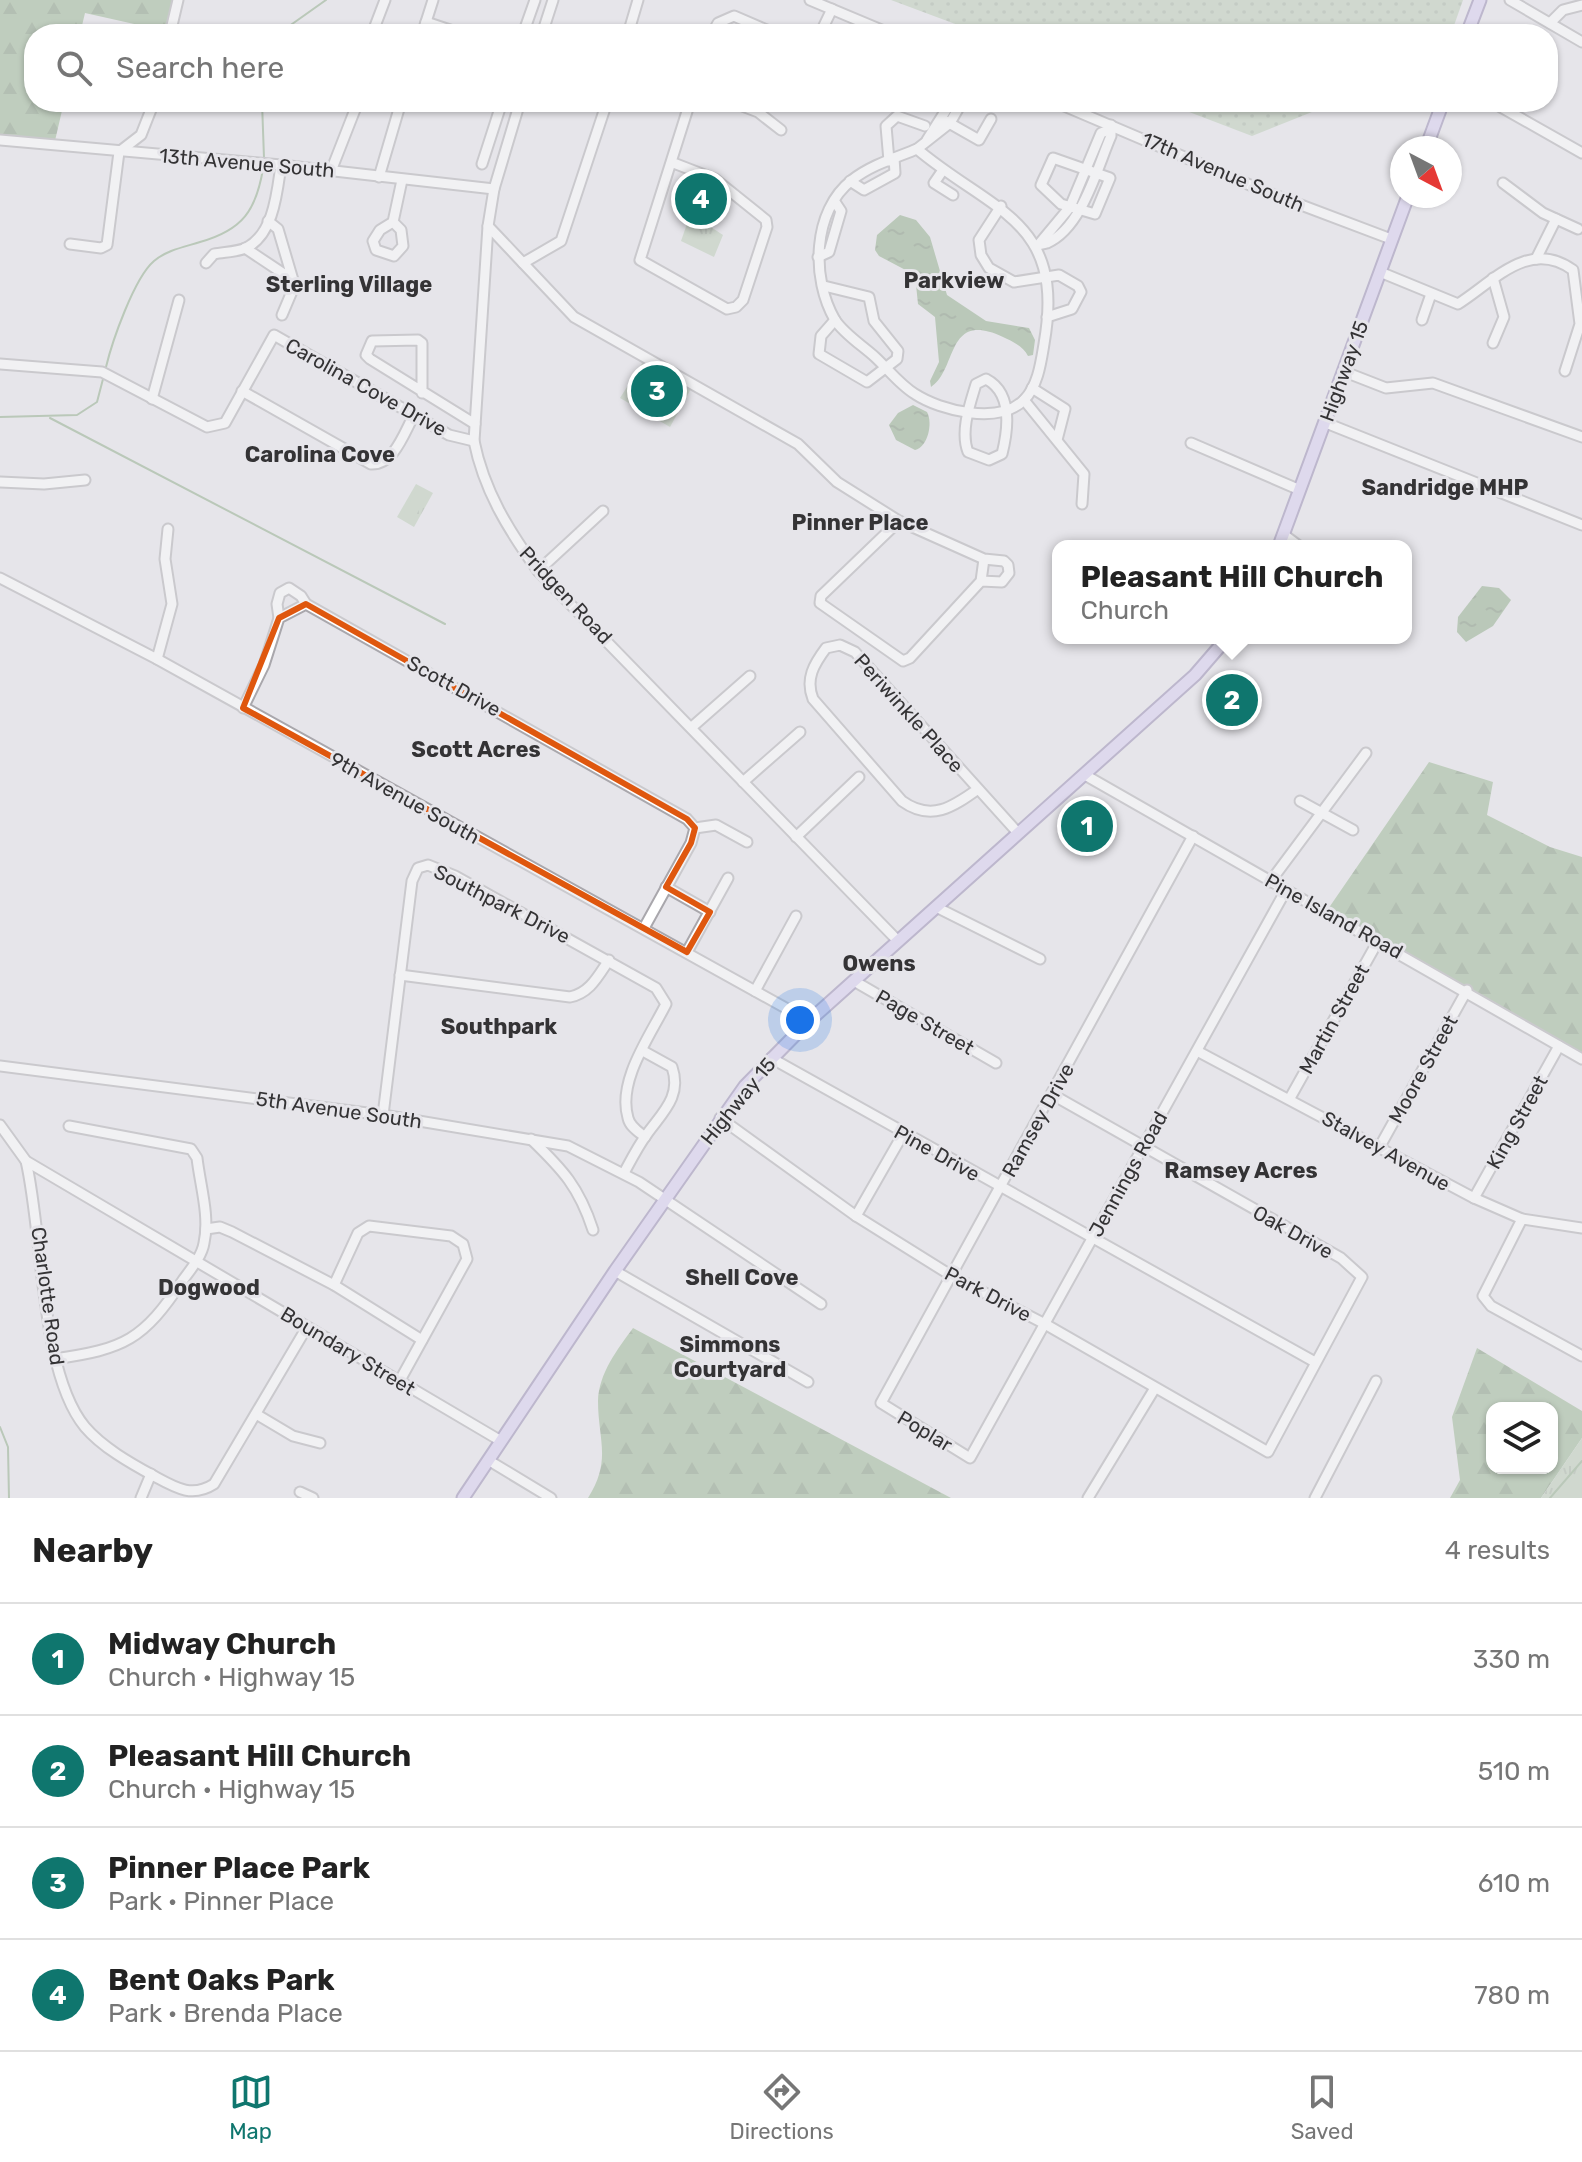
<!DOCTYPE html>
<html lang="en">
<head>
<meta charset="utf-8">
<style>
	body { margin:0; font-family:Rubik,sans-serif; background:#f6f6f6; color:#222 }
	.controls { position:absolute; right:24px; bottom:24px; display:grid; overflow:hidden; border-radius:16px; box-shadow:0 2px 6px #0004 }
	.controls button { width:72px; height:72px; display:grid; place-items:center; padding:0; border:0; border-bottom:2px solid #e0e0e0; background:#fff; color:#222; font:40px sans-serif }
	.compass { position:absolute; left:1390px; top:136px; width:72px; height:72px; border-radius:50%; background:#fff; box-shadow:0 2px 6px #0004; rotate:139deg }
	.you { position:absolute; left:800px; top:1020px; width:28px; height:28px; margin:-20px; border:6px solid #fff; border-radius:50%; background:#1a73e8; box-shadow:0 0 0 12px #1a73e833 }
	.badge { display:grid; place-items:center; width:52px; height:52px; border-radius:50%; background:#0f766e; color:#fff; font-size:26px; font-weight:700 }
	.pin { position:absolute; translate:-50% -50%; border:4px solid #fff; box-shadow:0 2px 8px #0006 }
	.popup { position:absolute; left:1052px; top:540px; width:360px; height:104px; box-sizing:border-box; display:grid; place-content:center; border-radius:16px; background:#fff; filter:drop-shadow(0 2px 6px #0005); font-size:26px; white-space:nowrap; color:#767676 }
	.popup b { font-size:30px; color:#222 }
	.popup::after { content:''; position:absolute; left:50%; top:100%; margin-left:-16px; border:16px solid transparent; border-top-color:#fff }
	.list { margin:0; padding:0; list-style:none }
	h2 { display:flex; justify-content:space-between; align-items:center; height:104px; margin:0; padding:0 32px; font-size:34px }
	h2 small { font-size:26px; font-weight:400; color:#767676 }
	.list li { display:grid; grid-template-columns:52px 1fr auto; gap:24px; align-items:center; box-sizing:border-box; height:112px; padding:0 32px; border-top:2px solid #e0e0e0 }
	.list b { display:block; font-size:30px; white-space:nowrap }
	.list p { margin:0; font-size:26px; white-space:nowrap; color:#767676 }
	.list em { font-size:26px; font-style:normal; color:#767676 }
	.icon { flex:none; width:44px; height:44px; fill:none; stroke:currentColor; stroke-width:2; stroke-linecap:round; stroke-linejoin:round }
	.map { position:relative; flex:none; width:1582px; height:1498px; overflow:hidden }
	.search { position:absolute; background:#fff; box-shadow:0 2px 6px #0004; left:24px; right:24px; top:24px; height:88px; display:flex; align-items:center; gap:20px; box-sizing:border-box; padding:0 28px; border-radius:32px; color:#767676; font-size:30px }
	.sheet { height:552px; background:#fff }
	nav { display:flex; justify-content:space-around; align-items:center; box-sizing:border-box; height:112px; border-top:2px solid #e0e0e0; background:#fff; font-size:22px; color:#767676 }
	nav a { display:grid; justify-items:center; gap:4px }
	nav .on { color:#0f766e }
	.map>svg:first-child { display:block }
</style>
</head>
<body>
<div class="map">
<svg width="1582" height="1498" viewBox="0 0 1582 1498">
	<defs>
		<pattern id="grass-dots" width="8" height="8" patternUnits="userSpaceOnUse" patternTransform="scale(2)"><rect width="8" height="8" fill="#b5c8b0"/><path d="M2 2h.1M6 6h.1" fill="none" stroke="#9cac98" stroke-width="1.8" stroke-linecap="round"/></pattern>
		<pattern id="forest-firs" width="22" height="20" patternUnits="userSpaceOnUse" patternTransform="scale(2)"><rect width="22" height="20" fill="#91b089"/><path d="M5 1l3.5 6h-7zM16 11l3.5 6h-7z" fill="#779071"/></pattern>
		<pattern id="park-tufts" width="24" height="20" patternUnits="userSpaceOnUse" patternTransform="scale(2)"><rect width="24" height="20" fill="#b5c8b0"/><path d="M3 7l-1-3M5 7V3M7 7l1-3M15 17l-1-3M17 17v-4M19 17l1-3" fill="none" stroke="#9cac98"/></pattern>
		<pattern id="water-ripples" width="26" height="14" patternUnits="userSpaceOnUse" patternTransform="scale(2)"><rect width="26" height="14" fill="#85a47e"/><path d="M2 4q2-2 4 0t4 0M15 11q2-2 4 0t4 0" fill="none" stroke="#6e8668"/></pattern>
	</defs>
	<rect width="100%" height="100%" fill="#e6e5ea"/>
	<!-- grass -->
	<g fill="url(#grass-dots)">
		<path d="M891 0H1463L1451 34H982Z"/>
		<path d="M1163 102H1337L1252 136Z"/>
	</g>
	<!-- forest -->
	<g fill="url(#forest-firs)" fill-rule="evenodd">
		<path d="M0 0H178L170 32 85 13 80 34H34V102H64L54 145 0 139Z"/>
		<path d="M1429 762 1493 782 1487 815 1550 847 1582 857V1059L1326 912Z"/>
		<path d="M633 1328 951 1498H588C612 1460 598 1440 598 1401 599 1373 617 1350 633 1328Z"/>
		<path d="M1477 1348 1582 1411V1438L1541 1498H1450L1460 1480 1452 1417ZM1492 1408H1552V1468H1492Z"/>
	</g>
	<!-- park -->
	<g fill="url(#park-tufts)">
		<path d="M704 175 718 181 694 216 723 235 714 257 681 241Z"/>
		<path d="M646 357 693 385 670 427 620 398Z"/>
		<path d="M416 484 433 493 414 527 397 517Z"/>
		<path d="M1582 1438V1498H1541Z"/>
	</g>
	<!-- pitch -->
	<g fill="#b5c8b0">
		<path d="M416 491 426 497 414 519 404 513Z"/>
		<path d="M1582 1468V1498H1556Z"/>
	</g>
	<!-- water -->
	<g fill="url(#water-ripples)">
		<path d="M900 215 916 220 930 237 947 295 986 321 1029 328 1035 340 1033 355 1028 356C1024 347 1012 341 1003 337 945 310 958 370 931 387L930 381 939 362 935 317 918 304 915 275 879 256 875 250 877 235Z"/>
		<path d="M913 405 927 412C933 423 928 447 915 450L896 440 889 425 898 413Z"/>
		<path d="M1482 586 1499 588 1511 600 1493 626 1466 642 1457 632 1458 617Z"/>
	</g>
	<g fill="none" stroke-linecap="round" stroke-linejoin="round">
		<!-- stream -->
		<g stroke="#85a47e" stroke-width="2">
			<path d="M278 34 326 0"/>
			<path d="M262 102 264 158"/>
			<path d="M106 367C112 342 134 278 154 261 167 250 184 247 200 242 243 230 256 210 263 169"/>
			<path d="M0 417 77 415 97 402 103 379"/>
			<path d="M50 418 445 624"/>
			<path d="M0 1427 8 1447 9 1498"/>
			<path d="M1550 1498 1582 1461"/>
		</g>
		<defs>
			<g id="minor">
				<path d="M810 0 891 34"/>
				<path d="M1510 0 1582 42"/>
				<path d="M426 22 433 0"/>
				<path d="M1550 23 1563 10 1582 5"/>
				<path d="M170 34 178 0"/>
				<path d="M372 34 385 0"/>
				<path d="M422 34 426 22 462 34"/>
				<path d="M523 34 535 0"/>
				<path d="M542 34 553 0"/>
				<path d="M628 34 638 0"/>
				<path d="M712 34 718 23 734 16 776 34"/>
				<path d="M820 34 832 9"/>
				<path d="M520 102 494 189 488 226 474 441C484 491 509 531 538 571L898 941"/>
				<path d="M732 102 758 112 781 130"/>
				<path d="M1055 102 1264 191 1391 239"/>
				<path d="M1492 102 1582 153"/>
				<path d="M942 119 979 140 991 119"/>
				<path d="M0 140 281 165 494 189"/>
				<path d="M927 140 951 102"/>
				<path d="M917 149C993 213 1066 219 1044 344 1041 362 1038 386 1024 400 999 425 941 411 915 394 900 385 888 369 875 357 863 346 844 334 835 320 811 279 812 211 852 180 871 165 895 158 917 149Z"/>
				<path d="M917 149 950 123 962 102"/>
				<path d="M119 152 141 135 154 102"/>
				<path d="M1053 158 1110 178 1095 214 1061 204 1041 185Z"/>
				<path d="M889 161 886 126 897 116 925 126"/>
				<path d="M671 162 715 179 766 220 767 227 743 300 736 307 727 309 640 260 690 102"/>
				<path d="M482 164 502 102"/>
				<path d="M943 170 934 183 953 195"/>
				<path d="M331 171 358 102"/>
				<path d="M379 177 401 102"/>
				<path d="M850 181 864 190 895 173 894 158"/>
				<path d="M1503 183 1543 213 1578 229"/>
				<path d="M1001 206 979 240 981 255 989 268 1014 282 1059 275 1078 286 1081 292 1072 309 1047 317"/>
				<path d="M393 222 401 230 403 246 394 256 376 250 373 241 380 230 393 222 402 180"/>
				<path d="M488 226 574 317 798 444 837 482 899 521"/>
				<path d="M1040 243 1070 207 1101 133 1109 130"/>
				<path d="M70 244 101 248 107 245 119 152"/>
				<path d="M1036 246C1039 244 1043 244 1047 243 1082 228 1097 168 1111 136V125"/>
				<path d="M245 248 293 280 278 229 268 221"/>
				<path d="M818 257 829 252 841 211 835 202"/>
				<path d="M1536 259 1556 219"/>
				<path d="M206 263 214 254C224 252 237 252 246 248 274 234 277 192 281 165"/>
				<path d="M523 263 561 241 607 102"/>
				<path d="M1380 272 1458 304C1493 282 1529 238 1573 270L1580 324 1565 371"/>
				<path d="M1493 278 1504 317 1493 343"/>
				<path d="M824 286 869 297 874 321 898 351 897 359 867 382 819 354 821 336 835 320"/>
				<path d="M282 315 293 289V280"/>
				<path d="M1422 320 1431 294"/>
				<path d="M0 364 102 372 207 427 225 423 274 335 449 435 474 441"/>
				<path d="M1345 372 1386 388 1433 383 1582 437"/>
				<path d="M986 379C1013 393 1008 430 1002 454L989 460 968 452C960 431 970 404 976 384Z"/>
				<path d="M1032 388 1065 409 1057 440"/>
				<path d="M242 391 371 464C394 465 404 433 414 415"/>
				<path d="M422 393V343L418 340 372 341 366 355 370 359 475 424"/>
				<path d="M152 399 179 300"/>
				<path d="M1024 400 1084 474 1082 504"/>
				<path d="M1326 423 1582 525"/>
				<path d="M1191 443 1300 490"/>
				<path d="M0 482 44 484 85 480"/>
				<path d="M1283 534 1299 546"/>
				<path d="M538 571 603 511"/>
				<path d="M0 578 157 659 809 1021"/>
				<path d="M981 581 1002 582 1009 573 1008 565 1004 561 984 559 899 521 821 596 820 603 903 661 910 658 981 581 984 559"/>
				<path d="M279 618 277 604 280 593 289 588 301 596 306 604"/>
				<path d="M157 659 172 604 165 559 168 529"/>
				<path d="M243 708 264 665 279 618 306 604 687 819 695 828 691 843 644 928"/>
				<path d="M692 727 750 676"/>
				<path d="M1085 775 1582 1059"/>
				<path d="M743 782 800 732"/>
				<path d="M978 789C953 807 931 822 902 801L813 699C805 679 814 664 826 648L840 645 855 652 1018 833"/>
				<path d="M1300 801 1353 830"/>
				<path d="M695 828 716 825 747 842"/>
				<path d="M1193 836 881 1403 970 1458 1286 890"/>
				<path d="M796 837 859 777"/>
				<path d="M1270 882 1366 753"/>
				<path d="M666 887 710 912"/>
				<path d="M936 907 1040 959"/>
				<path d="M687 952 728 878"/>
				<path d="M400 975 570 997C590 993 598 976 609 960"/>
				<path d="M854 981 996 1063"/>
				<path d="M755 991 796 916"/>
				<path d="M1197 1051 1474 1198 1522 1219 1582 1228"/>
				<path d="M771 1058 1315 1362"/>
				<path d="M0 1066 383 1115 568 1146 639 1182 821 1304"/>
				<path d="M1290 1098 1378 941"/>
				<path d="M383 1115 412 881 418 868 428 865 455 876 656 988 666 1004C650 1036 617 1081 628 1118 630 1127 639 1132 645 1137"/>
				<path d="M720 1118 856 1216 952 1276 1045 1324 1268 1452 1362 1277 1341 1258 1053 1095"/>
				<path d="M0 1125 26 1161 501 1441"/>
				<path d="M531 1139C563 1170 579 1187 593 1230"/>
				<path d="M1379 1148 1467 990"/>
				<path d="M26 1161C43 1234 40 1373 85 1427 102 1447 130 1463 154 1476 176 1488 192 1498 214 1484L307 1327"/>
				<path d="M624 1173C631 1160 638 1146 647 1134 663 1112 682 1096 672 1067L643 1051"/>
				<path d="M1474 1198 1559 1046"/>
				<path d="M856 1216 903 1134"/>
				<path d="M1522 1219 1483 1296 1491 1306 1582 1356"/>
				<path d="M206 1229 220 1227 232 1232 334 1285 422 1340"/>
				<path d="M615 1271 808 1382"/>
				<path d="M334 1285 358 1233 369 1226 451 1236 463 1244 467 1259 399 1382"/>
				<path d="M54 1359C125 1349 143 1340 183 1280 191 1269 202 1256 204 1243 210 1216 200 1185 197 1158L191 1149 69 1126"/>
				<path d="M256 1414 293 1436 320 1443"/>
				<path d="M488 1460 551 1498"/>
				<path d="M300 1492 313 1498"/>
				<path d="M141 1498 151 1474"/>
				<path d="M1088 1498 1155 1388"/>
				<path d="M1315 1498 1376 1381"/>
			</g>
			<g id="major">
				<path d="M1467 34 1480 0"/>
				<path d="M1426 148 1443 102"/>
				<path d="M1279 546 1408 196"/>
				<path d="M463 1498 615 1271 745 1086 809 1021 1195 675 1227 638"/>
			</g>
		</defs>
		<!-- minor casing -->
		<use href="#minor" stroke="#a9a7ac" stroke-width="13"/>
		<!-- major casing -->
		<use href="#major" stroke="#8c7eab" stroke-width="15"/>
		<!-- minor -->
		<use href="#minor" stroke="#fff" stroke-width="9"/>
		<!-- major -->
		<use href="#major" stroke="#d6caf2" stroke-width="11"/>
	</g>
	<!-- marked area -->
	<path d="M0 0H1582V1498H0ZM306 604 687 819 695 828 691 843 666 887 710 912 687 952 243 708 279 618Z" fill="#e6e5ea" fill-opacity=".55" fill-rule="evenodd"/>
	<path fill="none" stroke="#df570e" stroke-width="6" stroke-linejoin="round" d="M306 604 687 819 695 828 691 843 666 887 710 912 687 952 243 708 279 618Z"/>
	<g text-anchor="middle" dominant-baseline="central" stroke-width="6" stroke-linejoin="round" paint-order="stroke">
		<!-- street labels -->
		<g font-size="20" fill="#343335" stroke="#e6e5ea">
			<text transform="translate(247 163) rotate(5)">13th Avenue South</text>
			<text transform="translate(1223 172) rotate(23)">17th Avenue South</text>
			<text transform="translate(1344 371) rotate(-70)">Highway 15</text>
			<text transform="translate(366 387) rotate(29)">Carolina Cove Drive</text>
			<text transform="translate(566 595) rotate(47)">Pridgen Road</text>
			<text transform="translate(454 686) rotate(29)">Scott Drive</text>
			<text transform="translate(909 713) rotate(48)">Periwinkle Place</text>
			<text transform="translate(405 798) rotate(29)">9th Avenue South</text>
			<text transform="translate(502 904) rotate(27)">Southpark Drive</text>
			<text transform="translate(1334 916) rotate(29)">Pine Island Road</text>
			<text transform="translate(1334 1019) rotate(-61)">Martin Street</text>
			<text transform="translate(925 1022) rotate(30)">Page Street</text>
			<text transform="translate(1423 1069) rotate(-61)">Moore Street</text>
			<text transform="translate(738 1101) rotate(-51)">Highway 15</text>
			<text transform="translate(339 1110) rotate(8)">5th Avenue South</text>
			<text transform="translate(1038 1120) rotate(-61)">Ramsey Drive</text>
			<text transform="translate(1517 1122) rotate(-61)">King Street</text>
			<text transform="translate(1386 1151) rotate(29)">Stalvey Avenue</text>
			<text transform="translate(937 1153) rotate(29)">Pine Drive</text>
			<text transform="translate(1128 1174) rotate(-61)">Jennings Road</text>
			<text transform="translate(1293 1232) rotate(29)">Oak Drive</text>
			<text transform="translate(988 1294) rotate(28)">Park Drive</text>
			<text transform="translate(48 1296) rotate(82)">Charlotte Road</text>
			<text transform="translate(348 1351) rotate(31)">Boundary Street</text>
			<text transform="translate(925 1431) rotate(31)">Poplar</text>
		</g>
		<!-- neighbourhood labels -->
		<g font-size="22" font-weight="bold" fill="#343335" stroke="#e6e5ea">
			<text x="954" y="280">Parkview</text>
			<text x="349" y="284">Sterling Village</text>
			<text x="320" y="454">Carolina Cove</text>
			<text x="1445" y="487">Sandridge MHP</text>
			<text x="860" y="522">Pinner Place</text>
			<text x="476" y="749">Scott Acres</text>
			<text x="879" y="963">Owens</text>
			<text x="499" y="1026">Southpark</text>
			<text x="1241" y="1170">Ramsey Acres</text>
			<text x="742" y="1277">Shell Cove</text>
			<text x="209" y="1287">Dogwood</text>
			<text x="730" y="1344">Simmons<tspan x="730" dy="25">Courtyard</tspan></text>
		</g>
	</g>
</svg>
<div class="controls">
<button><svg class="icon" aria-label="layers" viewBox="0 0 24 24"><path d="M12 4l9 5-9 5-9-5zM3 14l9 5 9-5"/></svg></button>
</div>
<svg class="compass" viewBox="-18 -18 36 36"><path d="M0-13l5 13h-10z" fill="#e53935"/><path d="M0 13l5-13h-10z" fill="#767676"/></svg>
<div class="you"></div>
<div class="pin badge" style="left:1087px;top:826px">1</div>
<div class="pin badge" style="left:1232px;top:700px">2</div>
<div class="popup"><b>Pleasant Hill Church</b>Church</div>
<div class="pin badge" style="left:657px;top:391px">3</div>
<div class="pin badge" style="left:701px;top:199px">4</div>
<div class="search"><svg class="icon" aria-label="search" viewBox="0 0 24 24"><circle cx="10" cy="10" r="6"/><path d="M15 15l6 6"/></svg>Search here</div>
</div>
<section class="sheet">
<h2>Nearby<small>4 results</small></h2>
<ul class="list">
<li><span class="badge">1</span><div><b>Midway Church</b><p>Church · Highway 15</p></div><em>330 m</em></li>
<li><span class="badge">2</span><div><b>Pleasant Hill Church</b><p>Church · Highway 15</p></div><em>510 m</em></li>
<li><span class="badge">3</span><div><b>Pinner Place Park</b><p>Park · Pinner Place</p></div><em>610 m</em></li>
<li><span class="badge">4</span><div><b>Bent Oaks Park</b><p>Park · Brenda Place</p></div><em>780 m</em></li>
</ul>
</section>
<nav>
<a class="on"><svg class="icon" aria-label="map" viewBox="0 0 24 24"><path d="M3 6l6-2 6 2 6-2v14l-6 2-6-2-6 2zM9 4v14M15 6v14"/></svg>Map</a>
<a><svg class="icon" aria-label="directions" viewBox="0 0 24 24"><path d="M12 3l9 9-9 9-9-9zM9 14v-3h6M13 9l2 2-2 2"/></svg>Directions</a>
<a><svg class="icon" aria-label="saved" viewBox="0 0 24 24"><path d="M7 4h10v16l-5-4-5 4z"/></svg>Saved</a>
</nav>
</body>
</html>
